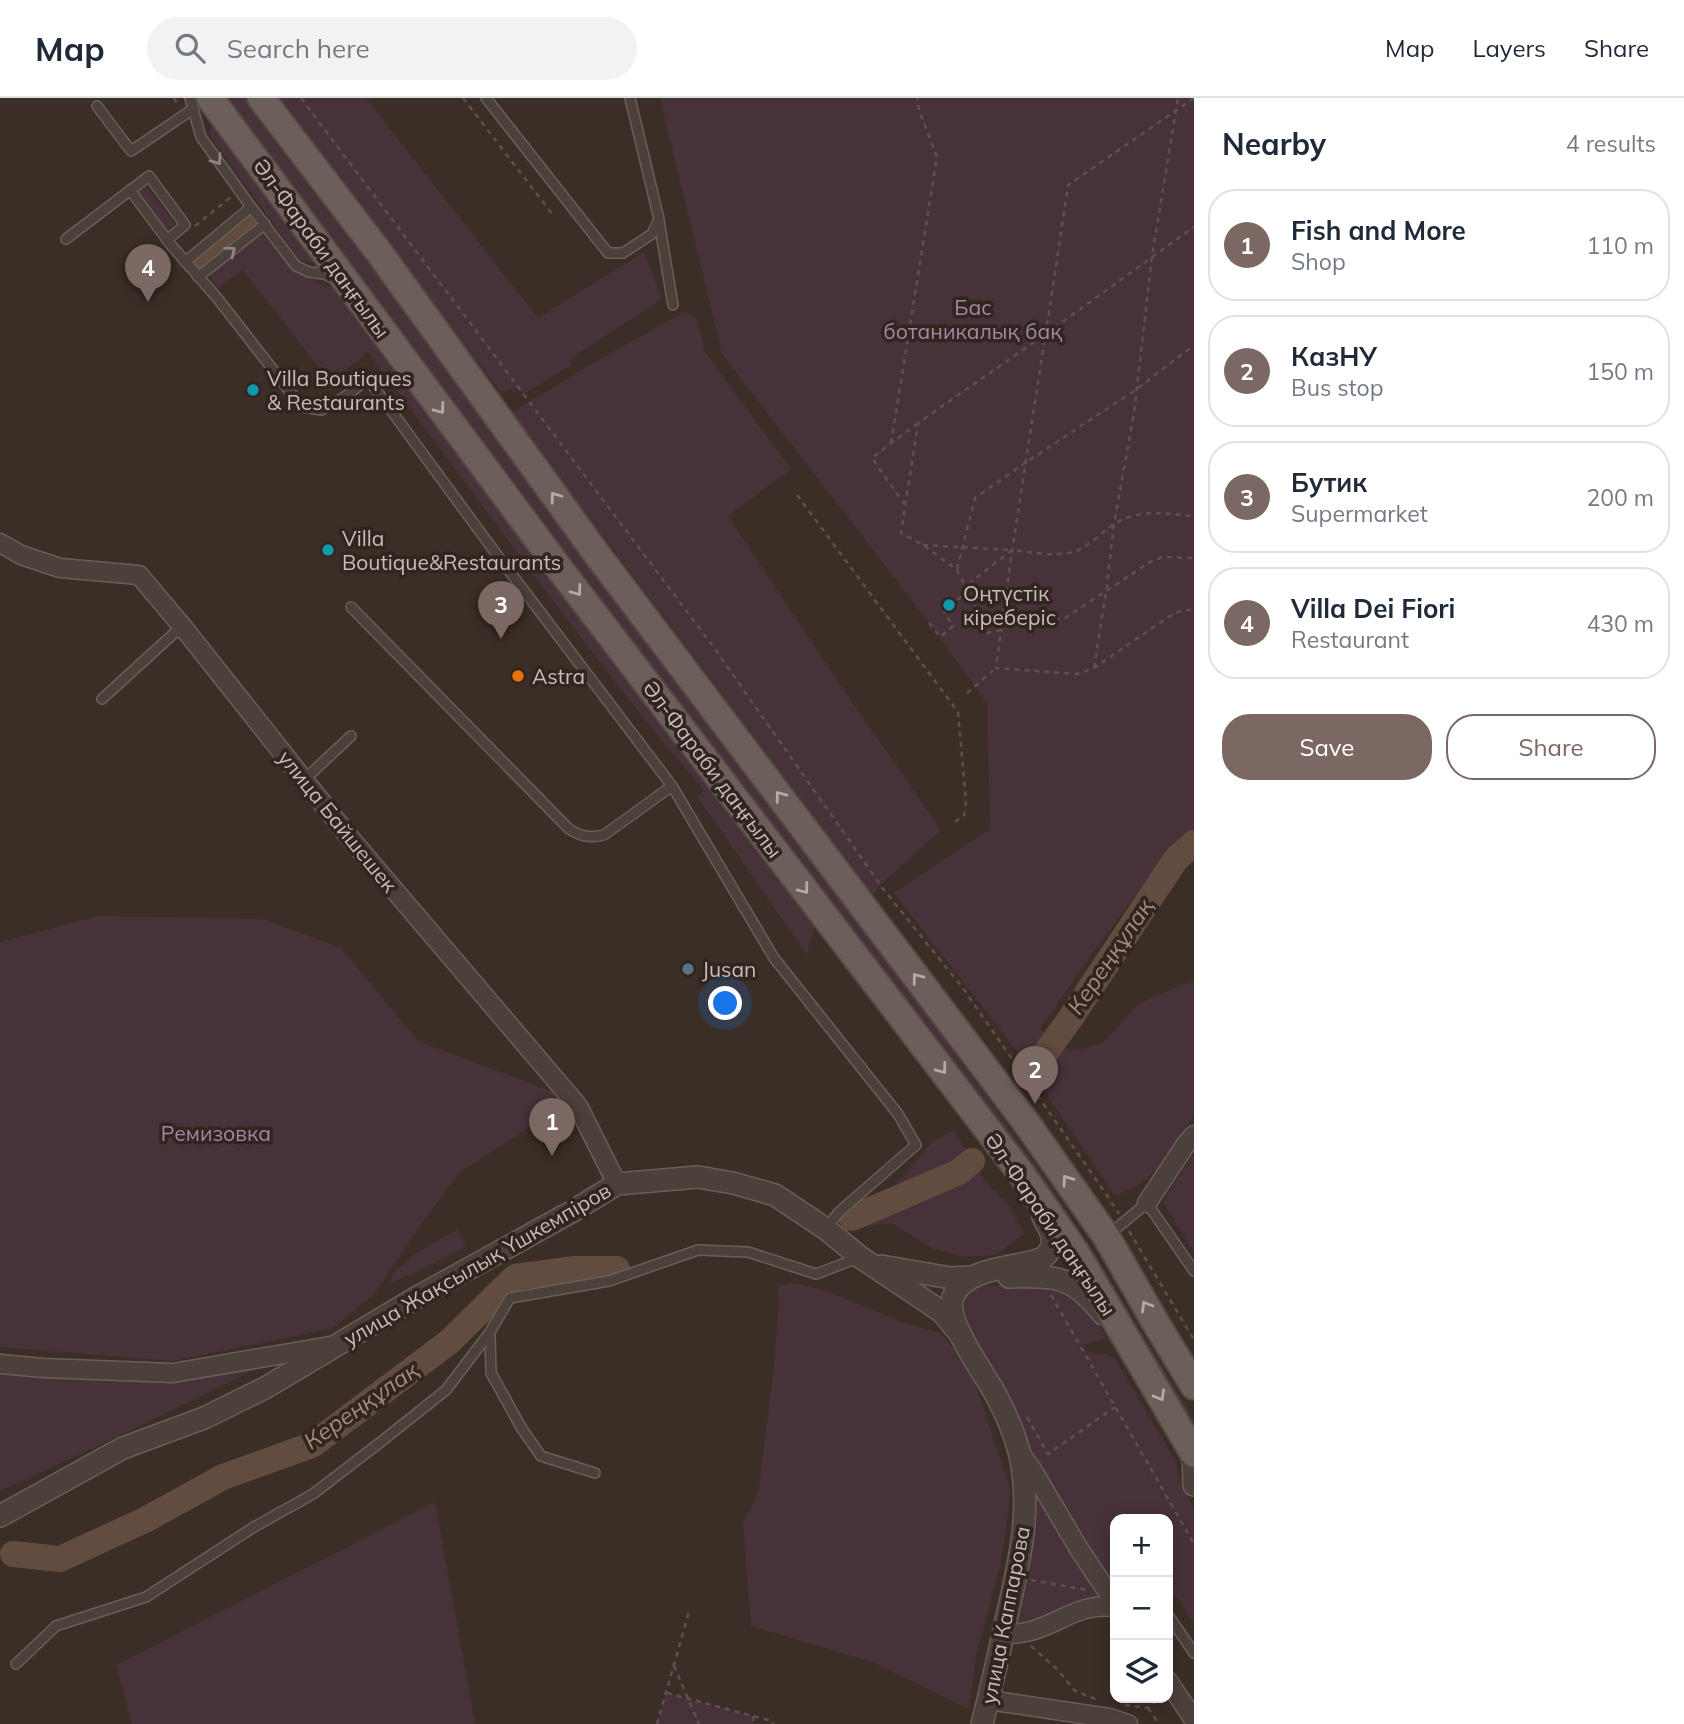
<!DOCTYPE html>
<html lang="en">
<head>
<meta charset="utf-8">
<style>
	body { margin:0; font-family:Mulish,sans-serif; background:#f2f2f3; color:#1f2937 }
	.controls { position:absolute; right:21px; bottom:21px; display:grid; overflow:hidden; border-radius:14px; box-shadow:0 4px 18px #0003 }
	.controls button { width:63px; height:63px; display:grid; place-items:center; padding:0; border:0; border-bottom:2px solid #e0e1e3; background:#fff; color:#1f2937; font:35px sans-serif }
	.you { position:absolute; left:726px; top:906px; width:24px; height:24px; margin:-18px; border:5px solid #fff; border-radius:50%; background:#1a73e8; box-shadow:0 0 0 10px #1a73e833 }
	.badge { display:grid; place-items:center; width:46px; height:46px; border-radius:50%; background:#7b6862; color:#fff; font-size:23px; font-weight:700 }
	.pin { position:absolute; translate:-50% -58px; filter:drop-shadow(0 2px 4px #0008) }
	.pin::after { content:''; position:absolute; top:37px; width:24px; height:21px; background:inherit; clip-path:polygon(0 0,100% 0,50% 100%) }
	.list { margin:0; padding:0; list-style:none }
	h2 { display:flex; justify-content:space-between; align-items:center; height:91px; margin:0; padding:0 28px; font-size:30px }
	h2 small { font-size:23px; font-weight:400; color:#747a83 }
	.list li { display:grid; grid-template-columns:46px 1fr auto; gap:21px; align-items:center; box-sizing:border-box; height:112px; margin:0 14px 14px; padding:0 14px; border:2px solid #e0e1e3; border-radius:28px }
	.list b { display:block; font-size:26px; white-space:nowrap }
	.list p { margin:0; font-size:23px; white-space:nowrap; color:#747a83 }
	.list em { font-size:23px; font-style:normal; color:#747a83 }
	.actions { display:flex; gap:14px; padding:21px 28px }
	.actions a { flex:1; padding:16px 0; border:2px solid #7b6862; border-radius:28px; text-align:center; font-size:24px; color:#7b6862 }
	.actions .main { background:#7b6862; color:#fff }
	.icon { flex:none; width:38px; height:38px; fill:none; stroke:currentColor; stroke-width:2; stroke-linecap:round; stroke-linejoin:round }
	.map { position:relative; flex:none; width:1194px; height:1626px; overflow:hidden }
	header { display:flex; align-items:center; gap:42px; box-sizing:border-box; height:98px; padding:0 35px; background:#fff; border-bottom:2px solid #e0e1e3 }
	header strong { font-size:33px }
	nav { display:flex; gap:38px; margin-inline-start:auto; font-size:24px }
	.search { width:490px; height:63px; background:#f2f2f3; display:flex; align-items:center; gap:18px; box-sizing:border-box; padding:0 24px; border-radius:38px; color:#747a83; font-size:26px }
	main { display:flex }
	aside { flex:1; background:#fff }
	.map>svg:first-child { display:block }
</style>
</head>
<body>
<header>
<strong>Map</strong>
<div class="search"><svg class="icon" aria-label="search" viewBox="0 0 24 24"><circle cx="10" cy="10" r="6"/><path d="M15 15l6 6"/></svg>Search here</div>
<nav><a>Map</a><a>Layers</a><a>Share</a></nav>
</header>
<main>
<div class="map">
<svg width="1194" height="1626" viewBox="0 0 1194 1626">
	<rect width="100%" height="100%" fill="#3b2e27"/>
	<!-- green -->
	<g fill="#473239">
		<path d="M228 0H246L927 917 1041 1074 1096 1158 1194 1321V1340L1036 1079 922 923 696 628Z"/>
		<path d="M275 0H366L538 220 644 154 662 201 570 261 573 266 524 296 519 290 501 294Z"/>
		<path d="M660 0H1194V742H1188L1176 749 1137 795 1091 857 1040 931 1057 948 1068 952 1083 951 1103 945 1138 906 1186 885 1194 884V1018C1166 1051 1161 1084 1115 1097L1019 956 894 795 990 731 987 605 933 530 722 256Z"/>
		<path d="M211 18 319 164 300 163 210 38Z"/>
		<path d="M142 83 175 126 167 133 134 90Z"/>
		<path d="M265 126 296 168 309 174 314 183 341 193 815 827 807 857 697 698 704 692 648 626 575 532 368 254 331 285 243 172 218 190 207 172Z"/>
		<path d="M684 214 696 220 705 254 791 371 728 418 839 585 941 732 880 787 871 799 794 692 511 315 595 264Z"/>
		<path d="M99 818 263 821 341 850 418 943 572 1001 459 1075 421 1126 374 1196 333 1230 173 1263 0 1249V844Z"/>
		<path d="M953 1032 986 1084 1009 1108 1024 1136 996 1157 964 1159 931 1150 892 1125 848 1130 904 1078 932 1044Z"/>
		<path d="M1194 1056V1154L1163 1104 1182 1073Z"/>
		<path d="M457 1132 466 1149 391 1186 392 1176 418 1154Z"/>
		<path d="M795 1185 827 1193 901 1224 941 1235 970 1271 1011 1392 1002 1460 976 1558 969 1611 872 1564 751 1528 743 1424 758 1396 774 1268 779 1204 778 1188Z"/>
		<path d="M999 1187 1058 1188 1091 1214 1106 1240 1078 1248C1088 1255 1096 1257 1108 1256L1116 1262 1175 1362 1182 1387 1194 1410V1525L1175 1497 1168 1501V1421H1115V1505L966 1247 959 1200 975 1188Z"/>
		<path d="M264 1267 94 1350 0 1393V1273Z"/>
		<path d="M1036 1385 1104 1499 1071 1507 1033 1526 1018 1528 1030 1475 1037 1414Z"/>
		<path d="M435 1404 475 1626H132L116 1567Z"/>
		<path d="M666 1595 753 1618 754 1626H657Z"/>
	</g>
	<!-- water -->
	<path fill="#624b3f" d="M250 117 257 125 200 171 192 164Z"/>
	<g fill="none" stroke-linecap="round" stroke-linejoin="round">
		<!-- river -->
		<g stroke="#624b3f" stroke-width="26">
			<path d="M1031 975 1070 921 1176 761 1194 745"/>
			<path d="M852 1120 959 1074 972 1063"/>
			<path d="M13 1456 60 1461 145 1422 223 1379 312 1347 449 1244 515 1179 575 1171H617"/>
		</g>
		<defs>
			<g id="service">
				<path d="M190 0 201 39 251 109 296 168 309 174 324 176 332 180"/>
				<path d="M486 0 608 155H623L652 136 659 121 630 0"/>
				<path d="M97 8 131 53 193 11"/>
				<path d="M130 92 171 147 218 201 302 309 322 312 343 300 368 281 500 461 672 688 774 860 898 1016 916 1047 839 1114 826 1131"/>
				<path d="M659 123 673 207"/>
				<path d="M66 141 149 78 185 127 167 142"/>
				<path d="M185 164 251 109"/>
				<path d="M198 179 265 126"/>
				<path d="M351 509 569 731C582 739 590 740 604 737L672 688"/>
				<path d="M102 601 182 528"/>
				<path d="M304 682 351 638"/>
				<path d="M1107 1138 1147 1105 1194 1173"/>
				<path d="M595 1375 541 1358 522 1331 491 1275 490 1234 510 1200 609 1183 698 1152 748 1154 816 1176 858 1160"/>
				<path d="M1168 1517 1194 1555"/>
				<path d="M16 1566 56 1528 146 1499 254 1429 313 1396 382 1343 446 1292 490 1234"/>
			</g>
			<g id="minor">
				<path d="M0 445 21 457 60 470 139 477 182 528 350 740 572 1001 579 1010 617 1086"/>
				<path d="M1147 1105 1186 1046 1194 1037"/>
				<path d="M0 1266 44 1270 173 1275 330 1248"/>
				<path d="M1021 1356 1033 1373 1079 1451 1115 1505"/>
				<path d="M1003 1536C1013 1536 1021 1536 1031 1533 1063 1524 1078 1505 1115 1509"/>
				<path d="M1168 1583 1194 1622"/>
				<path d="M988 1602 1109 1620 1128 1626"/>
			</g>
			<g id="tertiary">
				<path d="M881 1168 951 1180 973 1179"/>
				<path d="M1009 1179C1056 1178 1072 1177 1103 1216"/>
				<path d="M1193 1355 1194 1387"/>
				<path d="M0 1418 123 1350 204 1320 265 1290 414 1201 573 1113 617 1086 698 1079 733 1085 775 1097 826 1131 860 1159 942 1214 960 1236"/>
				<path d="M982 1626C990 1595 997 1564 1004 1532 1017 1472 1034 1416 1019 1353 1014 1335 1006 1316 997 1299 986 1277 943 1222 953 1199 965 1168 1016 1171 1043 1160 1059 1145 1052 1136 1043 1119"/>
			</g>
			<g id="primary">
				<path d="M210 0 559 470 1020 1074 1076 1155 1194 1356"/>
				<path d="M261 0 378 153 596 455 1025 1023 1106 1138 1157 1227 1194 1288"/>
			</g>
		</defs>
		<!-- service casing -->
		<use href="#service" stroke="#6a5e59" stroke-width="12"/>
		<!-- minor casing -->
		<use href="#minor" stroke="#6a5e59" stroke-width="21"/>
		<!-- tertiary casing -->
		<use href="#tertiary" stroke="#6a5e59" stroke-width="24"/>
		<!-- primary casing -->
		<use href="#primary" stroke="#554a44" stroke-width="30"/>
		<!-- path -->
		<g stroke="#604e50" stroke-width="2.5" stroke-dasharray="5 5" stroke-linecap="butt">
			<path d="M174 0 179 9"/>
			<path d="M301 0 712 547 884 792 962 889 1106 1096 1119 1116"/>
			<path d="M463 0 553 117"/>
			<path d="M1194 0 1068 87C1045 248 1017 408 996 570L1077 576 1094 570 1167 520 1182 512H1194"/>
			<path d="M195 128 231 99"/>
			<path d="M891 345 937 59 919 12 917 0"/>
			<path d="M797 397 958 614 966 704 964 717 955 724"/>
			<path d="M905 407 872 360 918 325"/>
			<path d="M923 447 1011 452"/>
			<path d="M957 471 975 400 1025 365 1137 291 1194 247"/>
			<path d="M1005 517 1053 521 1065 520 1150 464 1162 459 1194 460"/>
			<path d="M929 525 940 539 953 528 944 513 962 498 966 488 1012 452C1031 454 1054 459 1073 454 1089 449 1100 435 1114 426 1140 410 1165 416 1194 418"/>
			<path d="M1001 532 986 535 976 510 957 472 923 447 901 435 918 325 1047 235 1194 129"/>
			<path d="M1094 570 1106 494 1114 426 1134 315 1152 158 1178 0"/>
			<path d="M967 595 996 570"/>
			<path d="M1129 1133 1194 1242"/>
			<path d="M1051 1197 1194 1446"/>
			<path d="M1027 1319 1048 1356 1115 1309"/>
			<path d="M1031 1482 1087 1492"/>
			<path d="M1031 1548 1058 1572 1075 1593 1098 1602"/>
			<path d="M674 1568 699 1626"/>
			<path d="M667 1595 772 1623 773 1626"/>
			<path d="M1125 1607 1148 1610 1160 1600"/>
			<path d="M1148 1610 1159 1626"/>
			<path d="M753 1618 754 1626"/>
			<path d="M657 1626 689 1514"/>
		</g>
		<!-- service -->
		<use href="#service" stroke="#4c403b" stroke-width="9"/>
		<!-- minor -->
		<use href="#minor" stroke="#4c403b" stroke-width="18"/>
		<!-- tertiary -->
		<use href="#tertiary" stroke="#4c403b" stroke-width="21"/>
		<!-- primary -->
		<use href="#primary" stroke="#6c5f59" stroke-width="26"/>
	</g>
	<!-- one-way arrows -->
	<defs><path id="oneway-chevron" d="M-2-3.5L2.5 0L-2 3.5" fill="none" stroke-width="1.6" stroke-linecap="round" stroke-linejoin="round" transform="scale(1.75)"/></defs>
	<g stroke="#90857f">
		<use href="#oneway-chevron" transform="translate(217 62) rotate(55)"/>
		<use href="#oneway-chevron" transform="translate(231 153) rotate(-38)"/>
	</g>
	<g stroke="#b5aaa4">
		<use href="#oneway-chevron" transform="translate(440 311) rotate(53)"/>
		<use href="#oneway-chevron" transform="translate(555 399) rotate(-126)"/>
		<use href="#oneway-chevron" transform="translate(577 493) rotate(53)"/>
		<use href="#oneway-chevron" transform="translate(780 698) rotate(-127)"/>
		<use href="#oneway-chevron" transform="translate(804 791) rotate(53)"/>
		<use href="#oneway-chevron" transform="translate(917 880) rotate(-127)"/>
		<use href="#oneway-chevron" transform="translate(942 971) rotate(53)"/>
		<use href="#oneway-chevron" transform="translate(1067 1082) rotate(-125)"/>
		<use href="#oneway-chevron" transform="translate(1146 1208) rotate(-120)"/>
		<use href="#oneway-chevron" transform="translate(1160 1298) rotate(60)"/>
	</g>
	<!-- markers -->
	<g fill="#0f9aa8" stroke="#312520" stroke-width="2.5">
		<circle cx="253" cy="292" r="7"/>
		<circle cx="328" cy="452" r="7"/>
		<circle cx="949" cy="507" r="7"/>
	</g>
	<circle fill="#e8710a" stroke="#312520" stroke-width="2.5" cx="518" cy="578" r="7"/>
	<circle fill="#5c6f8a" stroke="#312520" stroke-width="2.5" cx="688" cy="871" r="7"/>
	<g text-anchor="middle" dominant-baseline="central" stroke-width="7" stroke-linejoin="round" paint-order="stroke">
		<!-- street labels -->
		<g font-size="21" fill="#c7bdb7" stroke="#312520">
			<text transform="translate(322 150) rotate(54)">Әл-Фараби даңғылы</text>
			<text transform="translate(713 671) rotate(53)">Әл-Фараби даңғылы</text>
			<text transform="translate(338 723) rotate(51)">улица Байшешек</text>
			<text transform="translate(1051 1126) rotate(56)">Әл-Фараби даңғылы</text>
			<text transform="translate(477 1166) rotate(-30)">улица Жақсылық Үшкемпіров</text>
			<text transform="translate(1005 1517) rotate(-79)">улица Каппарова</text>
		</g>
		<!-- park labels -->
		<g font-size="21" fill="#a486a5" stroke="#312520">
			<text x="973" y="209">Бас<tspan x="973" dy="24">ботаникалық бақ</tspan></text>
			<text x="216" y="1035">Ремизовка</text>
		</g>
		<!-- poi labels -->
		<g font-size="21" fill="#c7bdb7" stroke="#312520" text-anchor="start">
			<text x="267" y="280">Villa Boutiques<tspan x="267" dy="24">&amp; Restaurants</tspan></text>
			<text x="342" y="440">Villa<tspan x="342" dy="24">Boutique&amp;Restaurants</tspan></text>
			<text x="963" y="495">Оңтүстік<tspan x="963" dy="24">кіреберіс</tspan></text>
			<text x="532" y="578">Astra</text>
			<text x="702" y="871">Jusan</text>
		</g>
		<!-- water labels -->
		<g font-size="23" font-style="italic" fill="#a6897b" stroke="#312520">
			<text transform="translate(1110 858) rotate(-56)">Кереңқұлақ</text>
			<text transform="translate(361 1307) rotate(-35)">Кереңқұлақ</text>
		</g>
	</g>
</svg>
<div class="controls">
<button>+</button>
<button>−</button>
<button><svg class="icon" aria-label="layers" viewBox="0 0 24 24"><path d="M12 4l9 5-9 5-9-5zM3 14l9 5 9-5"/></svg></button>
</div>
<div class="you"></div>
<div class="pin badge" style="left:552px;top:1058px">1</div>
<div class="pin badge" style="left:1035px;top:1006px">2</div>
<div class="pin badge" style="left:501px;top:541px">3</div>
<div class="pin badge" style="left:148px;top:204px">4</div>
</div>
<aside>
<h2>Nearby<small>4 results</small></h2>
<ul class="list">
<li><span class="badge">1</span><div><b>Fish and More</b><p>Shop</p></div><em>110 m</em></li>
<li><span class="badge">2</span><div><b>КазНУ</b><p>Bus stop</p></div><em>150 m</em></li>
<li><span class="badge">3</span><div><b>Бутик</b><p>Supermarket</p></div><em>200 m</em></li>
<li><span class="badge">4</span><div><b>Villa Dei Fiori</b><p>Restaurant</p></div><em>430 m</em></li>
</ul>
<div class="actions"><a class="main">Save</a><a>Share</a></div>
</aside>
</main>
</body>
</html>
